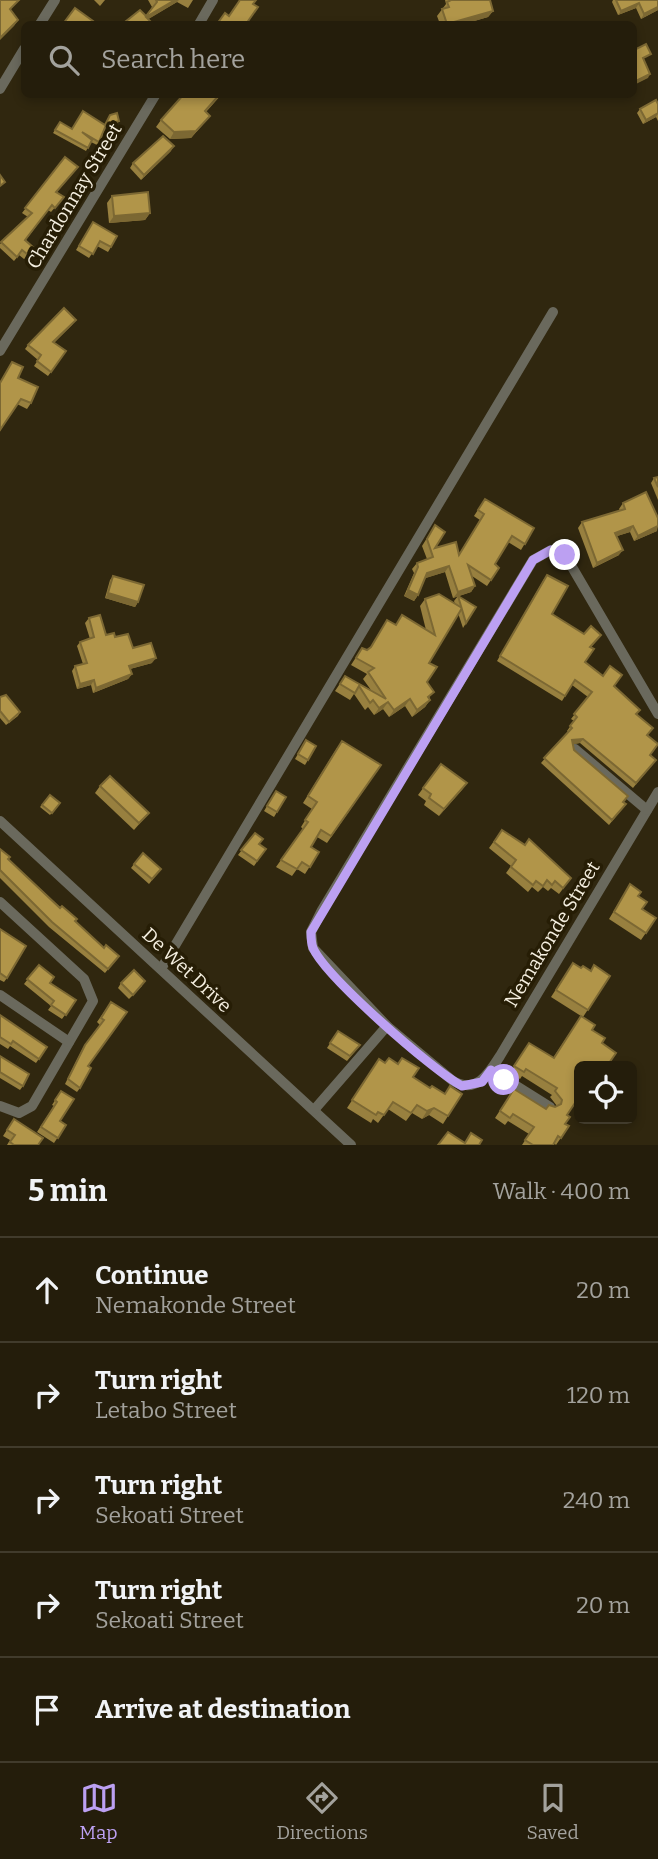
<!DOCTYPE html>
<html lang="en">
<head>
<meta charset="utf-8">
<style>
	body { margin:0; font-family:Bitter,serif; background:#302a19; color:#f1f3f6 }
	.controls { position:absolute; right:21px; bottom:21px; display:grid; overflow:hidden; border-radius:10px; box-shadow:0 4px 10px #0003 }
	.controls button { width:63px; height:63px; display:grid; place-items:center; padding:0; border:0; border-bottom:2px solid #413b2c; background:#241d0b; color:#f1f3f6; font:35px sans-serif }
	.stop { position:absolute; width:21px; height:21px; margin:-16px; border:5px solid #bca0f2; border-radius:50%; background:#fff }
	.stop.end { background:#bca0f2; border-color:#fff; box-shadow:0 2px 7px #0008 }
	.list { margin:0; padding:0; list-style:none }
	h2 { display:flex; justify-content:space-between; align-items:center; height:91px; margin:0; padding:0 28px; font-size:30px }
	h2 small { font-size:23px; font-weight:400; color:#a3a29d }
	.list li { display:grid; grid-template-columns:46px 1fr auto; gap:21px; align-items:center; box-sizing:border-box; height:105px; padding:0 28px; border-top:2px solid #413b2c }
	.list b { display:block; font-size:26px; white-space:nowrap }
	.list p { margin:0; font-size:23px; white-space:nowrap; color:#a3a29d }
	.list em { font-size:23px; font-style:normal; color:#a3a29d }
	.icon { flex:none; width:38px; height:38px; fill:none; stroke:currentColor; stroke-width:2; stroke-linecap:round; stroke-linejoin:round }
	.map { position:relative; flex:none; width:658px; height:1145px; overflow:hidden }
	.search { position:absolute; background:#241d0b; box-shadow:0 4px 10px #0003; left:21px; right:21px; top:21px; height:77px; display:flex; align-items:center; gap:18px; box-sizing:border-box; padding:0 24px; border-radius:10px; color:#a3a29d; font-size:26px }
	.sheet { height:616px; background:#241d0b }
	nav { display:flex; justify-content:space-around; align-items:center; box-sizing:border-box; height:98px; border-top:2px solid #413b2c; background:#241d0b; font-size:19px; color:#a3a29d }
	nav a { display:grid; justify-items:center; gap:4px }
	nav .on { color:#bca0f2 }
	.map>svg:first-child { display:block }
</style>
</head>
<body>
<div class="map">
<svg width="658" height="1145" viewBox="0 0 658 1145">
	<rect width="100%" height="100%" fill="#30270f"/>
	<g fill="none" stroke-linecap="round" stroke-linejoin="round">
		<!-- street -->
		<g stroke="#6a695d" stroke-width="10">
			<path d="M40 24 55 0"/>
			<path d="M199 24 213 0"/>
			<path d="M0 89 24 49"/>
			<path d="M0 351 156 94"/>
			<path d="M658 714 565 555 551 550 533 560 322 910 311 932 313 948 387 1026 453 1081C476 1094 488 1075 500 1056L658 792"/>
			<path d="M575 749 647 810"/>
			<path d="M0 821 351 1145"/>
			<path d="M0 902 84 979 93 1001 32 1106 19 1113 0 1106"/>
			<path d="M161 969 553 312"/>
			<path d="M0 995 69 1042"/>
			<path d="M491 1070 550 1107"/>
			<path d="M314 1110 387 1026"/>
		</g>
	</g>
	<!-- wall -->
	<g fill="#98803f">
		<path d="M94 0H105L100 6Z"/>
		<path d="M148 0H193L188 8 177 2 148 19 153 24H124L125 22 146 16 152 7Z"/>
		<path d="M445 0H490L493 11 488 17 464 24H440L437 16 446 4Z"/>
		<path d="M613 0H658V10L641 19 636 8 618 15 612 2Z"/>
		<path d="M184 94H222L206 112 210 116 191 138 170 139 156 127 161 120Z"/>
		<path d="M658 104V121L656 117 643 124 637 113 640 109Z"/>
		<path d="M110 115 117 124 105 128 97 145 91 142 86 151 53 133 60 122 72 129 105 124Z"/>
		<path d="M171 151 141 180 130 168 133 163Z"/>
		<path d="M65 157 78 167 57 192 64 197 51 212 48 210 26 240 31 252 24 259 19 255 14 261 0 248V244L28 217 22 213Z"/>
		<path d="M112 196 150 213 145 220 109 223 107 203Z"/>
		<path d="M93 222 111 247 108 252 97 246 89 258 76 250Z"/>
		<path d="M73 324 54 343 66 351 48 376 34 366 38 360 25 349 28 345Z"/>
		<path d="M12 362 31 403 27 409 17 404 0 431V382Z"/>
		<path d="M658 477V500L651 483 654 478Z"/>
		<path d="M485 499 534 528 521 550 508 542 495 564 499 568 487 586 472 576 475 586 471 592 453 598 445 572 425 578 418 595 414 601 404 596 414 573 412 569 417 563 427 559 422 546 435 525V548L459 554 480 520 474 516Z"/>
		<path d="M623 503 657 531 634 541 630 532 617 536 619 555 593 568 578 528 582 522 620 511 619 509Z"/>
		<path d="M113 576 138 602 135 607 105 598 110 580Z"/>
		<path d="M544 579 552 614 584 634 601 635 591 647 585 662 640 710 636 714 647 735 651 755 656 760 633 788 580 743 573 744 574 750 626 804 609 825 541 763 568 732 567 731 574 721 571 719 588 697 572 685 562 701 497 661Z"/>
		<path d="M458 596 476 607 463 628 458 613 429 663 427 682 430 700 425 707 412 717 405 706 389 717 383 709 374 715 368 707 365 710 354 694 350 700 335 691 345 676 371 690 363 679 367 674 351 665 362 648 367 650 395 625 426 630 420 606 425 599 455 604 454 601Z"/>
		<path d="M89 618 106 635 115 637 133 648 152 663 130 669 132 674 128 679 93 693 91 685 77 689 72 671 75 666 83 664 77 646 80 642 90 639 85 623Z"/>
		<path d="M0 697 20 712 18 716 6 725 0 718Z"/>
		<path d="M306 740 316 746 305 765 295 759Z"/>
		<path d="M337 748 381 765 327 843 317 837 311 847 319 852 305 874 297 869 292 876 276 867 303 829 301 827 312 809 303 803Z"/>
		<path d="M441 764 467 783 439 816 424 805 426 801 418 795Z"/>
		<path d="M100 786 149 813 134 830 95 793Z"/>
		<path d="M276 791 286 797 274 817 264 811Z"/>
		<path d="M50 795 60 803 50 815 40 807Z"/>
		<path d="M502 830 571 878 559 894 551 888 548 891 543 887 538 892 532 887 528 892 506 873 511 866 489 848Z"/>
		<path d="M255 833 259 844 266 849 254 866 238 855Z"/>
		<path d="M0 849 8 859 75 921 104 948 119 956 105 973 49 927 0 878Z"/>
		<path d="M134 864 161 869 149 884 131 868Z"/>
		<path d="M630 884 642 909 656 918 641 940 609 919Z"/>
		<path d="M0 929 7 978 4 982 0 980Z"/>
		<path d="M573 963 581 968 610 976 583 1017 602 1043 607 1066H579L565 1124 569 1126 556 1145 554 1143 553 1145H522L529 1134 508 1121 505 1125 495 1118 514 1089 546 1109 557 1106 550 1097 552 1095 522 1076 520 1079 510 1073 529 1043 553 1058 581 1016 551 997Z"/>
		<path d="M39 965 50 983 76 1000 62 1019 48 1010 51 1006 24 984Z"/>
		<path d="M121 983 142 986 129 999 118 988Z"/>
		<path d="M111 1002 89 1066 80 1088 77 1092 65 1084 82 1050 100 1025 97 1022Z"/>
		<path d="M0 1015 47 1047 36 1063 10 1046 8 1049 0 1044Z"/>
		<path d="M338 1031 360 1045 347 1061 327 1048Z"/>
		<path d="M0 1056 23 1086 20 1090 0 1078Z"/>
		<path d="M379 1059 413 1077 448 1116 443 1124 429 1115 422 1119 412 1113 406 1121 388 1109 378 1123 373 1119 371 1123 347 1108Z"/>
		<path d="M61 1091 60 1121 66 1125 54 1143 37 1132 54 1106 52 1105Z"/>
		<path d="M14 1119 38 1145H7L10 1140 3 1136Z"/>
	</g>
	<!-- shaded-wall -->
	<g fill="#7c6833">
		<path d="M175 0H179L177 2 142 23 146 17Z"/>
		<path d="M639 3 636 8 618 15 621 11Z"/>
		<path d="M658 7V10L641 19 644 14Z"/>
		<path d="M493 11 488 17 464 24H447Z"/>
		<path d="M18 20 14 26 0 40V38Z"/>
		<path d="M650 74 648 78 634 85V82Z"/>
		<path d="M38 94H54L37 97Z"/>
		<path d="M658 113 656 117 643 124 646 120Z"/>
		<path d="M210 116 191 138 170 139 174 132Z"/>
		<path d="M119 121 117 124 104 128 106 125Z"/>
		<path d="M174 146 171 151 141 180 144 175Z"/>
		<path d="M150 213 145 220 109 223 114 216Z"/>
		<path d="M633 526 630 532 611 538 615 533Z"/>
		<path d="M658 526 657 531 634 541 638 536Z"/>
		<path d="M623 550 619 555 593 568 597 563Z"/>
		<path d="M449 566 445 572 423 579 427 573Z"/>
		<path d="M475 586 471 592 453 598 458 592Z"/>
		<path d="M408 590 418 595 414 601 404 596Z"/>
		<path d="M108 593 138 602 135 607 105 598Z"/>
		<path d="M156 658 152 663 126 670 129 666Z"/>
		<path d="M132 674 128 679 93 693 96 688Z"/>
		<path d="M94 680 91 685 77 689 80 684Z"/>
		<path d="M410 699 405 706 389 717 394 710Z"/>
		<path d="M430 700 425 707 412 717 417 710Z"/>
		<path d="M388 702 383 709 374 715 379 708Z"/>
		<path d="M583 739 580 743 569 745 572 740Z"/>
		<path d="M467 783 462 790 439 816 444 809Z"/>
		<path d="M434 1108 429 1115 422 1119 427 1111Z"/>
	</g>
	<!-- building -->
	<g fill="#b19549" stroke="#7c6833" stroke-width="2">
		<path d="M0 0H19L10 9 18 20 0 38Z"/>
		<path d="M156 0H175L146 17 153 24H128L125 22 140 10 146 16 157 2Z"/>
		<path d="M240 0H256L253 4 258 7 246 24H217L225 13 229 16Z"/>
		<path d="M451 0H490L493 11 447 24 442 9 449 7 447 2Z"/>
		<path d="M616 0H658V7L644 14 639 3 621 11Z"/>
		<path d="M75 8 93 21 91 24H63Z"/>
		<path d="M646 44 651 54 643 58 650 74 634 82V50Z"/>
		<path d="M184 94H220L205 111 210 116 196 131 174 132 161 120Z"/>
		<path d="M656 100 658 104V113L646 120 640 109Z"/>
		<path d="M83 111 105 125 110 115 117 113 119 121 106 125 99 142 82 132 92 140 88 148 55 130 60 122 72 129Z"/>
		<path d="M163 136 174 146 144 175 133 163Z"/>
		<path d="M65 157 78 167 56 192 64 197 55 208 52 205 25 240 34 248 27 254 22 250 17 257 1 242 32 213 25 208Z"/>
		<path d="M0 175 5 182 0 186Z"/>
		<path d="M148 192 150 213 114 216 112 196Z"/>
		<path d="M93 222 117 236 111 247 100 241 93 254 79 246Z"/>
		<path d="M64 308 76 320 53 342 66 351 51 372 37 361 41 355 28 345Z"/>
		<path d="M12 362 23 367 18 378 38 387 31 403 21 399 0 430V383Z"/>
		<path d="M658 477V487L654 478Z"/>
		<path d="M646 492 658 518V526L638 536 633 526 615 533 623 550 597 563 582 522 625 509 623 503Z"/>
		<path d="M485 499 534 528 525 544 512 536 495 564 499 568 491 580 468 565 475 586 458 592 449 566 427 573 418 595 408 590 418 567 417 563 433 557 427 539 435 525 445 532 435 548 456 542 459 555 484 514 478 510Z"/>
		<path d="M547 575 568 586 552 614 584 634 591 626 601 635 590 647 594 649 585 662 603 676 610 666 622 675 614 686 640 710 636 714 653 728 647 735 658 744 650 755 656 760 636 783 583 739 572 740 574 750 628 796 623 802 626 804 612 820 544 758 572 728 570 726 577 717 574 714 592 692 575 680 565 696 500 656Z"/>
		<path d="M113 576 144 585 138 602 108 593Z"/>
		<path d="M439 594 462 608 429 663 437 667 427 682 434 692 428 697 430 700 417 710 410 699 394 710 388 702 379 708 373 700 370 703 359 686 355 693 340 684 345 676 386 699 368 672 374 668 356 658 362 648 367 650 371 647 387 620 396 625 402 615 435 635 425 599Z"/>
		<path d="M458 596 476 607 466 623Z"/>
		<path d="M100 615 106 635 114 633 115 637 128 634 133 648 151 643 156 658 129 666 132 674 96 688 94 680 80 684 75 666 87 663 80 642 94 637 89 618Z"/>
		<path d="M6 695 20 712 9 722 0 711V697Z"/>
		<path d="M306 740 316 746 308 760 298 754Z"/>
		<path d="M342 741 381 765 331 836 321 830 311 847 319 852 310 867 302 862 297 869 281 860 308 822 305 820 317 802 308 796Z"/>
		<path d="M441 764 467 783 444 809 429 798 431 794 423 788Z"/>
		<path d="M110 776 149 813 139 823 100 786Z"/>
		<path d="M276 791 286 797 277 812 267 806Z"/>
		<path d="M50 795 60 803 52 813 42 805Z"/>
		<path d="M502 830 525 845 529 839 571 878 563 888 555 881 552 885 547 880 543 886 536 881 533 885 511 867 516 860 494 842Z"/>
		<path d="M255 833 263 839 259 844 266 849 257 861 241 850Z"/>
		<path d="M0 849 10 857 8 859 60 908 62 906 77 919 75 921 104 948 106 945 119 956 108 969 52 922 0 870Z"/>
		<path d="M143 853 161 869 152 879 134 864Z"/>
		<path d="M630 884 641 892 638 896 647 902 642 909 656 918 646 933 614 912Z"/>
		<path d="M0 929 26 946 7 978 0 973Z"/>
		<path d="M573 963 581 968 583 966 591 971 594 965 610 976 588 1010 556 990Z"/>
		<path d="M39 965 54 977 50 983 76 1000 66 1015 51 1005 54 1001 27 979Z"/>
		<path d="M134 970 145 981 133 995 121 983Z"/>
		<path d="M111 1002 127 1012 88 1066 91 1068 80 1088 68 1079 85 1045 104 1020 101 1018Z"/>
		<path d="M0 1015 47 1047 39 1059 13 1041 11 1044 0 1037Z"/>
		<path d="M581 1016 595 1025 592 1030 605 1038 602 1043 616 1053 607 1066H598L595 1065 594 1066H579V1097L567 1115 570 1117 565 1124 569 1126 561 1138 558 1136 553 1145H533L525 1140 534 1127 513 1114 510 1118 500 1111 514 1089 546 1109 549 1105 555 1107 561 1104 562 1100 555 1091 557 1088 526 1069 524 1072 514 1066 529 1043 554 1058Z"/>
		<path d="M338 1031 360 1045 350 1056 330 1043Z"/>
		<path d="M0 1056 29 1074 23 1086 0 1072Z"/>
		<path d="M389 1058 398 1064 402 1058 419 1068 413 1077 430 1088 432 1086 445 1094 450 1086 462 1094 448 1116 434 1108 427 1111 417 1105 411 1113 393 1102 384 1115 378 1112 376 1115 352 1100 379 1059 385 1063Z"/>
		<path d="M61 1091 74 1099 60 1121 66 1125 58 1138 41 1127 57 1102 55 1100Z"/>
		<path d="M14 1119 43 1138 38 1145H14L10 1142 15 1135 7 1130Z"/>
		<path d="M448 1132 465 1143 471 1133 482 1140 479 1145H438Z"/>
	</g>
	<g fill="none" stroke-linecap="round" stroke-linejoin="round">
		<!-- route -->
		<path stroke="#bca0f2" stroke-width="9" d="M504 1080 491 1070 482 1082 462 1086C432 1070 326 977 313 948 311 943 311 937 311 932L533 560 551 550 565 555"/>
	</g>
	<g text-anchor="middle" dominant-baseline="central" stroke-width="7" stroke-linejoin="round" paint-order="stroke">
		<!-- street labels -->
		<g font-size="19" fill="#f5efe0" stroke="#261d05">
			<text transform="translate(74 196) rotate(-59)">Chardonnay Street</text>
			<text transform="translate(552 934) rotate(-59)">Nemakonde Street</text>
			<text transform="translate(187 970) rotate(43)">De Wet Drive</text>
		</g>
	</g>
</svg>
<div class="controls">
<button><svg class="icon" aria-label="locate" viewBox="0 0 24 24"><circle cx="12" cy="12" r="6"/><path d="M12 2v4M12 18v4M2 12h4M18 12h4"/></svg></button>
</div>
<div class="stop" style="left:504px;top:1080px"></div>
<div class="stop end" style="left:565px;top:555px"></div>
<div class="search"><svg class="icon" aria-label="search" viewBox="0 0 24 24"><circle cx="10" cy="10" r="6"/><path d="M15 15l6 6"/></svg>Search here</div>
</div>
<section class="sheet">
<h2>5 min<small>Walk · 400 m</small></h2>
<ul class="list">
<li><svg class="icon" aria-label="ahead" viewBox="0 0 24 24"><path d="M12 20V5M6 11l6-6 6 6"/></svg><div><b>Continue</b><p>Nemakonde Street</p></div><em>20 m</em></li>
<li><svg class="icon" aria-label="right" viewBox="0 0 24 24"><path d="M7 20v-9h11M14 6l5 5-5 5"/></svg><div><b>Turn right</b><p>Letabo Street</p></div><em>120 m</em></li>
<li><svg class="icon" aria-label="right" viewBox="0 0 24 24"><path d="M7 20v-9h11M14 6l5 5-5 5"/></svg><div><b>Turn right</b><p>Sekoati Street</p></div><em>240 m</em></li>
<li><svg class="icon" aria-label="right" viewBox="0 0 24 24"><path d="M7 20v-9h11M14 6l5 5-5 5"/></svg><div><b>Turn right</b><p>Sekoati Street</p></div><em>20 m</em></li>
<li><svg class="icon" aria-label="arrive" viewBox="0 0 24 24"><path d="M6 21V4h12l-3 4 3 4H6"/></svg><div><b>Arrive at destination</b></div></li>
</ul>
</section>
<nav>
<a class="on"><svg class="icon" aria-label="map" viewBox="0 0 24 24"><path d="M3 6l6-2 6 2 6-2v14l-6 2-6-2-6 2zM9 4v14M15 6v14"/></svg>Map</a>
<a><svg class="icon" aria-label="directions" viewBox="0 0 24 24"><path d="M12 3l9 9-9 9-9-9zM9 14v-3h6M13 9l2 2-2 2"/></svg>Directions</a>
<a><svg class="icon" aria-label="saved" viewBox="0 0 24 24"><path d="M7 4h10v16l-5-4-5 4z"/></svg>Saved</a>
</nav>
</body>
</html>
